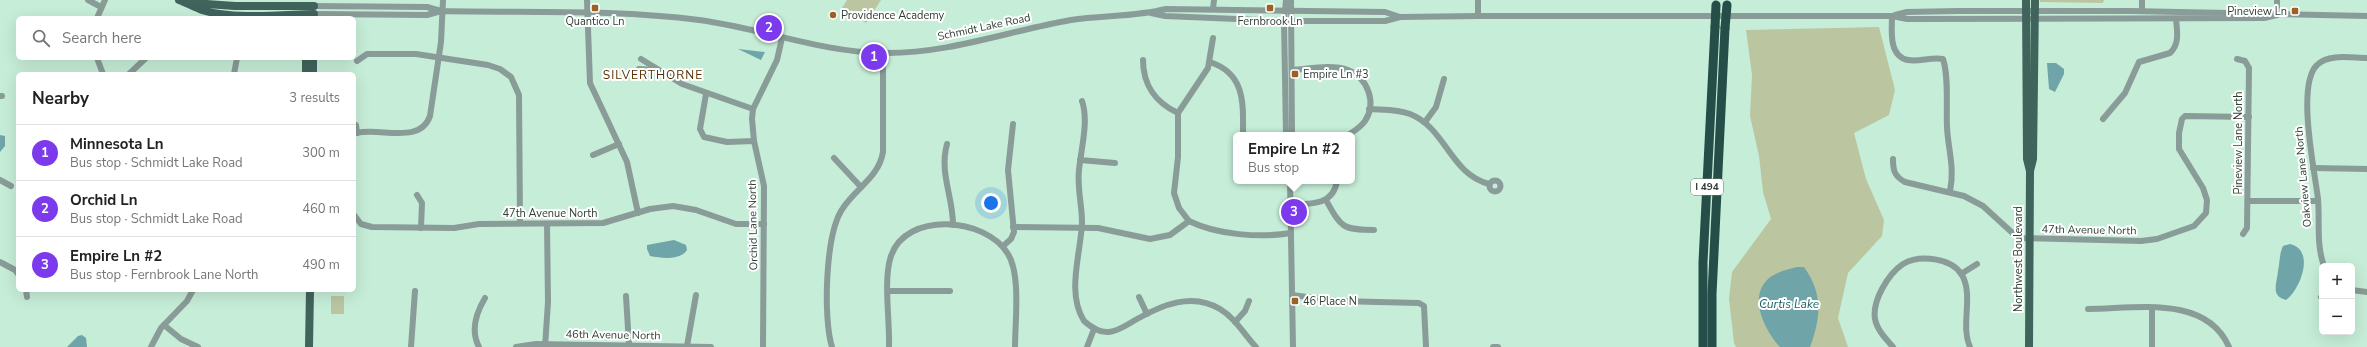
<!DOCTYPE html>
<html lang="en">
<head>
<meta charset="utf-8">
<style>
	body { margin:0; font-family:"Nunito Sans",sans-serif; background:#f6f6f6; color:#222 }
	.controls { position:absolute; right:12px; bottom:12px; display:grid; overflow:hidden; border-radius:6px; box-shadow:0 4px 16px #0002 }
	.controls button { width:36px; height:36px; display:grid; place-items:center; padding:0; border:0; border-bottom:1px solid #e0e0e0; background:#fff; color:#222; font:20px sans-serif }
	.you { position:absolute; left:991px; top:203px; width:14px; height:14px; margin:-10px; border:3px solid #fff; border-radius:50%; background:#1a73e8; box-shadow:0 0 0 6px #1a73e833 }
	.badge { display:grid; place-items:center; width:26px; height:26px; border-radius:50%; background:#7c3aed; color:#fff; font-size:13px; font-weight:700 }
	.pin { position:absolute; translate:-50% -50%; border:2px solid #fff; box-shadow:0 1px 4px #0006 }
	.popup { position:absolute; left:1233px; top:132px; width:122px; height:52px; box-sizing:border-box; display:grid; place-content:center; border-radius:6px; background:#fff; filter:drop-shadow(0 1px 3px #0005); font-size:13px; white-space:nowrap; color:#767676 }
	.popup b { font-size:15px; color:#222 }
	.popup::after { content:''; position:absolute; left:50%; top:100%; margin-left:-8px; border:8px solid transparent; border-top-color:#fff }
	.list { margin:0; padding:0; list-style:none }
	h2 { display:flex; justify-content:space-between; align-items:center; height:52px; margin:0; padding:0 16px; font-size:17px }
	h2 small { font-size:13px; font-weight:400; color:#767676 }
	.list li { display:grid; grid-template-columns:26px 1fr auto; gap:12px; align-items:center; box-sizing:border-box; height:56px; padding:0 16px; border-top:1px solid #e0e0e0 }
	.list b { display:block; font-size:15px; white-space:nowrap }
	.list p { margin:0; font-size:13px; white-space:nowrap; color:#767676 }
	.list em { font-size:13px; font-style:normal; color:#767676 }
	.icon { flex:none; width:22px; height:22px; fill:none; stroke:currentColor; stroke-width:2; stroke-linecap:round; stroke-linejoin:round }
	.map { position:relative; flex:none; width:2367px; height:347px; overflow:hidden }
	.search { position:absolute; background:#fff; box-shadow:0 4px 16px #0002; left:16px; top:16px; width:340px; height:44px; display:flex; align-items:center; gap:10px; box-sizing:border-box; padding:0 14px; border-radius:6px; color:#767676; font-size:15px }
	.panel { position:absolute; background:#fff; box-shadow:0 4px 16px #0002; left:16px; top:72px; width:340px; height:220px; border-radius:6px }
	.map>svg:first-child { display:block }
</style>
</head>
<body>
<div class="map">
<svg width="2367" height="347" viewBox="0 0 2367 347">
	<rect width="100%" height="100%" fill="#c6edd8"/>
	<!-- green -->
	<g fill="#bbc6a1">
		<path d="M847 0H881L866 23 842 8Z"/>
		<path d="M2040 0H2104L2103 3 2040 2Z"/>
		<path d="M1879 27 1895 90 1889 115 1854 133 1866 179 1884 220 1882 236 1848 273 1838 318 1848 347H1736L1734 343 1729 299 1732 272 1771 219 1763 192 1759 156 1750 116 1752 75 1746 30Z"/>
		<rect x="240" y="58" width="60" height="2"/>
		<rect x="331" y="296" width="13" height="18"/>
	</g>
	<!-- water -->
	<g fill="#6fa4a8">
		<path d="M738 49 765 52 761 60Z"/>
		<path d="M2047 63H2056L2064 69V74L2055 92 2049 89Z"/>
		<path d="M0 135 5 136V146L0 152Z"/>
		<path d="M674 240 686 245 687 250C680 261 661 258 650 256L647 249V245Z"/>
		<path d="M2290 244C2316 250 2300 290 2286 300 2270 296 2277 283 2278 271 2280 262 2279 255 2283 246Z"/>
		<path d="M1797 267H1804C1823 293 1821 318 1810 347H1780C1766 332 1749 300 1766 281 1774 272 1786 270 1797 267Z"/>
		<path d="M82 335 86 338 87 347H67L78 336Z"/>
	</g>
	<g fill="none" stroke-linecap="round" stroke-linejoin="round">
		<!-- minor -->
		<g stroke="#899c98" stroke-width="6">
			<path d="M88 0 101 7"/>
			<path d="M587 0 590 83 627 162 638 213"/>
			<path d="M1286 0 1284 21 1286 135"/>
			<path d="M1291 0 1292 135"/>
			<path d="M1478 0V16"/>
			<path d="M314 6 427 7 441 11"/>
			<path d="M1213 9 1214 0"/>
			<path d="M2142 11V0"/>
			<path d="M1151 13 1165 16 1284 21H1385L1400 17 1478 16H1892L1907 19 2264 18 2277 15"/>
			<path d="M314 14 427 15 441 11C527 13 614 9 699 20 761 28 819 52 883 53 948 54 1008 31 1071 20 1102 15 1135 17 1166 9L1385 12 1400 17"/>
			<path d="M1895 15 1907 12 1958 11H2130L2367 16"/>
			<path d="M2277 15V0"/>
			<path d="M1892 16C1892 30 1888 56 1908 60 1919 62 1931 57 1943 59 1949 77 1946 107 1947 127 1948 149 1955 168 1950 191"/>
			<path d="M97 18 105 0"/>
			<path d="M97 58 103 74"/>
			<path d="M641 59 682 84 753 109"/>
			<path d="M2237 59 2245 61 2249 68 2247 228 2243 234"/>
			<path d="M1143 60C1143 85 1156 103 1178 113"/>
			<path d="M357 61 367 54H416L488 65 500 69 511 77 519 95 520 223"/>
			<path d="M1210 62C1246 74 1243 104 1243 135"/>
			<path d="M639 69 657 70"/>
			<path d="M1292 70C1309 69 1332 64 1348 70 1368 78 1377 103 1365 121 1360 128 1354 131 1348 135"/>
			<path d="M129 74 146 58"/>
			<path d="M234 74 237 58"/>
			<path d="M706 94 700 129 704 137 727 142 754 141"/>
			<path d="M0 96H2"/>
			<path d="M1082 101C1089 121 1081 149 1079 170 1077 188 1082 205 1082 222 1081 254 1066 292 1084 321 1091 327 1099 333 1109 332 1119 331 1128 324 1137 319 1162 305 1192 292 1220 309 1235 318 1244 334 1256 347"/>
			<path d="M1369 109C1383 110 1397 109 1410 114 1446 128 1450 174 1489 184"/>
			<path d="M2103 119 2125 93 2139 62 2170 53C2180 44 2177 31 2176 19"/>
			<path d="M1425 122 1436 107 1444 79"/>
			<path d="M356 125 357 133"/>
			<path d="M357 133C380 127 420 145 430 116L441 42 443 0"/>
			<path d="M947 144C939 173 953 196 953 225"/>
			<path d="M593 155 619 144"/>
			<path d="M834 158 861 187"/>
			<path d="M1893 159C1893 170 1894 176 1905 182L1964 196 1983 206 2018 238 2141 241 2157 239 2194 226 2206 213 2207 200 2203 188 2179 149V133L2182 119 2185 116 2249 117"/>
			<path d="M1080 160 1115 163"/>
			<path d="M2313 168 2367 169"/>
			<path d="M0 180 11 186"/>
			<circle cx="1495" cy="186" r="5.5"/>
			<path d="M1290 181 1293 347"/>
			<path d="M417 195 422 203 421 228"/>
			<path d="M1326 200C1341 227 1342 230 1374 230"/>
			<path d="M2248 201H2318"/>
			<path d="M1291 204C1310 204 1333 206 1337 181"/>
			<path d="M354 215 361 224 372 227 454 228 479 224 603 223 650 209 673 206 696 210 736 224H764"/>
			<path d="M1189 221 1179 208 1174 193 1178 157V113L1208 68 1213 38"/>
			<path d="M1013 227 1098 228 1150 239 1170 235 1189 221C1217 235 1260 238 1291 233"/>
			<path d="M1003 246 1011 239 1014 232 1008 170 1013 124"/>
			<path d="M0 262 15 270 18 274"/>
			<path d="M2324 266C2316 244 2320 222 2318 199 2315 172 2296 85 2317 65 2329 53 2352 58 2367 58"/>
			<path d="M1961 274 1977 264"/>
			<path d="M26 290 27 297"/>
			<path d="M2352 290 2367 292"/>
			<path d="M889 291H950"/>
			<path d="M1292 295 1337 301 1419 303 1424 306 1426 347"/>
			<path d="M626 296 629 345"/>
			<path d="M1139 297 1147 314"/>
			<path d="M2321 297 2322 296"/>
			<path d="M2152 308V347"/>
			<path d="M2088 309C2134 309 2206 294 2229 347"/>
			<path d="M1235 322 1245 311 1249 301"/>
			<path d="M164 325 181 339 198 347"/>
			<path d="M687 346 696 295"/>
			<path d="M151 347 161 328 187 301 193 290"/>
			<path d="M411 347 415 291"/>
			<path d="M479 347C470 330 476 313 485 298"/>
			<path d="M516 347 536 344 711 347"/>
			<path d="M545 347 548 302 547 224"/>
			<path d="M763 347 764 186 754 141 752 119 753 109 777 60 782 38"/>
			<path d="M832 347C823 319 825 233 843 208 856 188 879 177 883 152V53"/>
			<path d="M889 347C890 321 883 279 891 256 906 211 986 217 1008 254 1021 275 1015 322 1015 347"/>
			<path d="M1087 347 1094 329"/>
			<path d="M1493 347H1498"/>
			<path d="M1893 347C1886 339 1877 330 1875 319 1872 301 1888 274 1903 264 1920 254 1952 258 1962 275 1974 296 1960 325 1970 347"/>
		</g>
		<!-- major -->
		<g stroke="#40635c" stroke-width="8">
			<path d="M179 0C187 3 194 7 202 10 233 20 281 15 314 14"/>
			<path d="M2026 0 2027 159 2030 171 2029 347"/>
			<path d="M192 3 235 6H314"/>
			<path d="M306 74V58"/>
			<path d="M313 74V58"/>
			<path d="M2030 171 2033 159 2035 0"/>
			<path d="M309 347 310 290"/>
		</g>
		<!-- highway -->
		<g stroke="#244e47" stroke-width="9">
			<path d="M1703 347V262L1715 27"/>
			<path d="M1712 347V294L1725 28"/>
		</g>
		<!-- highway-bridge -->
		<g stroke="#244e47" stroke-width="9">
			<path d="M1715 27 1716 5"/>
			<path d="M1725 28 1727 5"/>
		</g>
	</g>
	<!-- markers -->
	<g fill="#9d6024" stroke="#fff" stroke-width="1.5">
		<rect x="591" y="4" width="8" height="8" rx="2"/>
		<rect x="1266" y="4" width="8" height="8" rx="2"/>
		<rect x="2291" y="7" width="8" height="8" rx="2"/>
		<circle cx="833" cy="15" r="4"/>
		<rect x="1291" y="70" width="8" height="8" rx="2"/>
		<rect x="1291" y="297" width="8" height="8" rx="2"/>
	</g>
	<g text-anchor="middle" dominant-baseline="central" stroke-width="4" stroke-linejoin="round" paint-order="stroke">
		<!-- shield labels -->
		<rect fill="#fff" stroke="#6d7972" stroke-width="1" x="1691" y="179" width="32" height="16" rx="3"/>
		<g font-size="10" font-weight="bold" fill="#2f3f36">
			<text x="1707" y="187">I 494</text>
		</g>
		<!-- poi labels -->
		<g font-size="11" fill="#2f3f36" stroke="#fff" text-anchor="start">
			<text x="2287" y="11" text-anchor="end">Pineview Ln</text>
			<text x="841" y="15">Providence Academy</text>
			<text x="595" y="21" text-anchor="middle">Quantico Ln</text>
			<text x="1270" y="21" text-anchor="middle">Fernbrook Ln</text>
			<text x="1303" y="74">Empire Ln #3</text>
			<text x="1303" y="301">46 Place N</text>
		</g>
		<!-- street labels -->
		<g font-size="11" fill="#2f3f36" stroke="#fff">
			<text transform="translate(984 27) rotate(-12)">Schmidt Lake Road</text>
			<text transform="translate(2238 143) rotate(-90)">Pineview Lane North</text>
			<text transform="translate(2303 177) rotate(-95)">Oakview Lane North</text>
			<text x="550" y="213">47th Avenue North</text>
			<text transform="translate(753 225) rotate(-91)">Orchid Lane North</text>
			<text transform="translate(2089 230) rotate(1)">47th Avenue North</text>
			<text transform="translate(2018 259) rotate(-90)">Northwest Boulevard</text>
			<text transform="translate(613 335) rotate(1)">46th Avenue North</text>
		</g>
		<!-- neighbourhood labels -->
		<g font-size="12" letter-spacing="1" fill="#593002" stroke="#fff">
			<text x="653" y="75">SILVERTHORNE</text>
		</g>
		<!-- water labels -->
		<g font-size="12" font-style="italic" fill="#1b6368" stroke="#fff">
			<text x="1789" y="304">Curtis Lake</text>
		</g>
	</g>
</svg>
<div class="controls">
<button>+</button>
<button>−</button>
</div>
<div class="you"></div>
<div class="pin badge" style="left:874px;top:57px">1</div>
<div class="pin badge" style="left:769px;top:28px">2</div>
<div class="pin badge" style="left:1294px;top:212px">3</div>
<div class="popup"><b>Empire Ln #2</b>Bus stop</div>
<div class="search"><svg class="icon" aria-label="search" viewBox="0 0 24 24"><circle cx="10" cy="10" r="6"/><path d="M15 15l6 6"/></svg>Search here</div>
<section class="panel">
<h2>Nearby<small>3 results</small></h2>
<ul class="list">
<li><span class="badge">1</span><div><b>Minnesota Ln</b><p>Bus stop · Schmidt Lake Road</p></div><em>300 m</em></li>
<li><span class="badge">2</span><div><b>Orchid Ln</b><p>Bus stop · Schmidt Lake Road</p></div><em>460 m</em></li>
<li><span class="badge">3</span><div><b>Empire Ln #2</b><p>Bus stop · Fernbrook Lane North</p></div><em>490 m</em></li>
</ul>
</section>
</div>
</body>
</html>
